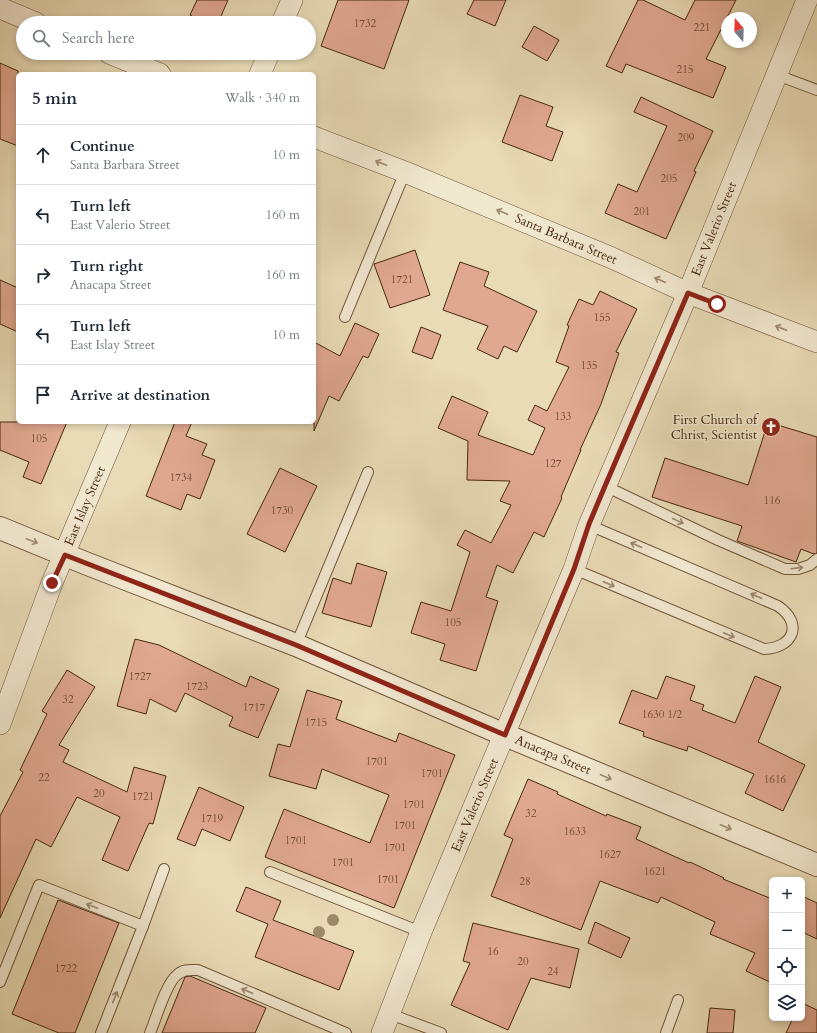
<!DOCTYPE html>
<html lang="en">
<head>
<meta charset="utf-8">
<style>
	body { margin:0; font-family:Cardo,serif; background:#f6f6f7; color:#1f2937 }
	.controls { position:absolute; right:12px; bottom:12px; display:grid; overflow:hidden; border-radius:6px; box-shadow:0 2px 6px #0003 }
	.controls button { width:36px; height:36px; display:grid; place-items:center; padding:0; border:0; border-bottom:1px solid #e0e1e3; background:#fff; color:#1f2937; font:20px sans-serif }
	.compass { position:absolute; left:721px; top:12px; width:36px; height:36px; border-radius:50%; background:#fff; box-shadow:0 2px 6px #0003; rotate:341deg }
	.stop { position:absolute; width:12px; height:12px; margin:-9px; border:3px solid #8f2418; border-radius:50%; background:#fff }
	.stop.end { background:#8f2418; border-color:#fff; box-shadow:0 1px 4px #0008 }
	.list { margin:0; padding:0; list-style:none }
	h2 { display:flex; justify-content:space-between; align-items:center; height:52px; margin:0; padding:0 16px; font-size:17px }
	h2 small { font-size:13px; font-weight:400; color:#747a83 }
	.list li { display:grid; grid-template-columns:26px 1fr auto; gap:12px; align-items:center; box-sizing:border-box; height:60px; padding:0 16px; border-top:1px solid #e0e1e3 }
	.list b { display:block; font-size:15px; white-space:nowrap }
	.list p { margin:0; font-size:13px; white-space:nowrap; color:#747a83 }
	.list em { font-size:13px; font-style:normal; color:#747a83 }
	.icon { flex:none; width:22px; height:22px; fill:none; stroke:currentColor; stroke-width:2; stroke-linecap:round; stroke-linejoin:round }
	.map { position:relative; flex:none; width:817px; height:1033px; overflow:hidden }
	.search { position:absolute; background:#fff; box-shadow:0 2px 6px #0003; left:16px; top:16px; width:300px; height:44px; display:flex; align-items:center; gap:10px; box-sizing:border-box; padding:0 14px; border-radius:22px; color:#747a83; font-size:15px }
	.panel { position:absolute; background:#fff; box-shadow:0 2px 6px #0003; left:16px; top:72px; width:300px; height:352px; border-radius:6px }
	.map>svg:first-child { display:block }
</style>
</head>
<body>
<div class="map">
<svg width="817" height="1033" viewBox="0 0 817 1033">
	<rect width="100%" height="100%" fill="#e9dbb6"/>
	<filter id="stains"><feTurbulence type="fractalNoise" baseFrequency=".005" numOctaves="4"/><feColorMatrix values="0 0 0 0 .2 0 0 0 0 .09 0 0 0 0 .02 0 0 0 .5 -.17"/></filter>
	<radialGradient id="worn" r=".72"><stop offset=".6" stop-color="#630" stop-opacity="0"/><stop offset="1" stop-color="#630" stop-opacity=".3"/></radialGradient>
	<!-- building -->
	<g fill="#e1a891" stroke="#46270d">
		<path d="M197 0H228L218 23H190L192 16 190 15Z"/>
		<path d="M338 0H409L384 69 321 46Z"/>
		<path d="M474 0H506L495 26 467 14Z"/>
		<path d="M638 0H643L685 20 695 0H736L706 59 726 67 713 98 626 64 622 73 606 66Z"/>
		<path d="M534 26 559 40 547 61 522 47Z"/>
		<path d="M0 63 18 71V146L0 139Z"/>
		<path d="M520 95 553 107 546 126 563 132 552 161 502 142Z"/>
		<path d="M641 97 713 131 694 171 696 172 666 239 605 213 618 184 637 192 667 126 634 112Z"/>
		<path d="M415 250 430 295 390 308 374 264Z"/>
		<path d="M460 262 489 272 484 286 537 311 517 352 504 346 498 359 477 349 488 326 443 310Z"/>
		<path d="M0 280 18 288V332L0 324Z"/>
		<path d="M600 291 637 309 616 352 619 353 601 404 580 450H581L561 497 562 498 544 537 534 532 513 573 497 565 486 597 498 601 476 671 440 660 445 644 411 633 421 602 451 611 470 552 457 545 465 530 491 543 511 505 500 501 510 481 467 480 468 441 438 428 452 396 488 412 478 435 533 455 545 428 528 420 535 405 547 411 569 367 556 362 569 326 567 325 579 299 593 305Z"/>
		<path d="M355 323 379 334 368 358 363 356 339 401 329 396 314 431V342L340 356Z"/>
		<path d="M421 327 441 335 432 359 412 352Z"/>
		<path d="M0 422H67L41 484 23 477 29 462 0 450Z"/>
		<path d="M175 422H192L186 436 207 444 202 455 215 460 200 499 187 494 181 510 146 496Z"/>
		<path d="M768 422 817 437V553L814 554 801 549 796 562 737 541 742 526 652 497 665 458 748 485Z"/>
		<path d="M280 468 317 486 285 552 247 534Z"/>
		<path d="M357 563 387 572 371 627 322 613 333 578 351 584Z"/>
		<path d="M135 639 159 645 246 687 250 676 279 689 258 738 229 726 233 717 185 693 176 712 150 699 146 714 117 706Z"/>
		<path d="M67 670 95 687 59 745 69 750 63 762 127 792 134 767 166 776 153 824 149 823 128 871 102 860 120 817 77 797 51 847 36 839 0 918V816L23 772 20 770 47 714 42 711Z"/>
		<path d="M666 676 695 686 690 700 704 705 702 710 735 723 755 676 781 687 758 742 805 765 783 811 745 793 754 774 688 746 687 751 643 736 644 732 619 723 632 690 657 699Z"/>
		<path d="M307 690 342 701 336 719 396 742 399 733 455 755 394 908 265 857 284 809 370 843 389 795 322 769 316 789 269 776 278 744 290 747Z"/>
		<path d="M528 779 558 792 557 794 606 816 607 814 641 827 636 839 689 863 690 862 724 878 723 879 772 899V983L746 971 755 953 710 934 715 922 661 897 658 903 600 881 581 930 491 896 513 839 504 835Z"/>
		<path d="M199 787 244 807 230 841 202 829 195 846 177 839Z"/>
		<path d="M246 887 281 901 273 920 354 951 339 990 255 957 268 924 236 911Z"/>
		<path d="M802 896 817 903V939L802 932Z"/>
		<path d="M58 900 119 923 75 1033H59L12 1014Z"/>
		<path d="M595 922 630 938 621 958 588 943Z"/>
		<path d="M473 923 579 949 570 988 531 978 508 1030 451 1005 470 963 463 961Z"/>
		<path d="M190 976 266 1008 255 1033H162L185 977Z"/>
		<path d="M802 1003 817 1010V1033H786L793 1018H802Z"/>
		<path d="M710 1008 735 1010 733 1033H707Z"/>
	</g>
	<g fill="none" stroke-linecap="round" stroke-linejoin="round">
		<defs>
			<g id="service">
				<path d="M777 75 817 90"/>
				<path d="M345 317 405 172"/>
				<path d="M605 486 718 540 785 569H798L810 565 817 559"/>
				<path d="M574 569 764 649C793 648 804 624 778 606L589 525"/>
				<path d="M296 645 368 472"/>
				<path d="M270 872 421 932"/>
				<path d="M143 926 164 869"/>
				<path d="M0 982 39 885 143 926 101 1033"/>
				<path d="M390 1014 441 1033"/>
				<path d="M150 1033C156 1019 166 983 177 975 183 969 190 970 198 970L346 1033"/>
				<path d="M666 1033 678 1000"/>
			</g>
			<g id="minor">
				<path d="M0 8 36 23"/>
				<path d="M282 23 292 0"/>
				<path d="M109 53 160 74"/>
				<path d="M260 74 269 53"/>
				<path d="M314 137 405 172 612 258 688 293 817 342"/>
				<path d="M0 724 52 583 120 422"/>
				<path d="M382 1033 421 932 574 569 589 525 688 293 807 0"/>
			</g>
			<path id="tertiary" d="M0 528 85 563 296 645 505 735 817 865"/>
		</defs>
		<!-- service casing -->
		<use href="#service" stroke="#6f5437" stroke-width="12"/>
		<!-- minor casing -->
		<use href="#minor" stroke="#6f5437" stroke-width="22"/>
		<!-- tertiary casing -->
		<use href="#tertiary" stroke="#6f5437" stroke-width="24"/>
		<!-- service -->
		<use href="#service" stroke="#f1e8d0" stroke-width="10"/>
		<!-- minor -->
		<use href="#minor" stroke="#f1e8d0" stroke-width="21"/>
		<!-- tertiary -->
		<use href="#tertiary" stroke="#f1e8d0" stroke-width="22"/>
	</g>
	<!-- trees -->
	<g fill="#9b8967">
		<circle cx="333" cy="920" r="6"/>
		<circle cx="319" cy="932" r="6"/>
	</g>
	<!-- one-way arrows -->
	<defs><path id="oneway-shaft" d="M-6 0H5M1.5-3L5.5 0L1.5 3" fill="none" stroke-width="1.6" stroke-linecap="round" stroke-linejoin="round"/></defs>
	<g stroke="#9c886e">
		<use href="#oneway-shaft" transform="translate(381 163) rotate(-159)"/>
		<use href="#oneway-shaft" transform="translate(502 212) rotate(-157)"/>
		<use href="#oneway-shaft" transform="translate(660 280) rotate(-156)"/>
		<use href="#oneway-shaft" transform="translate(781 328) rotate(-159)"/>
		<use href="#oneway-shaft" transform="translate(678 521) rotate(25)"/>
		<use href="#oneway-shaft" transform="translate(32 541) rotate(22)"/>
		<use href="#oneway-shaft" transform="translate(636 545) rotate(-157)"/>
		<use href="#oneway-shaft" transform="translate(797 568) rotate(-7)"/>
		<use href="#oneway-shaft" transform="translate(609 584) rotate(23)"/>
		<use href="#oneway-shaft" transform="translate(756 596) rotate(-157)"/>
		<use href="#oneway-shaft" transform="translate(729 635) rotate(23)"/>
		<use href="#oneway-shaft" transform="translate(606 777) rotate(23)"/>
		<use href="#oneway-shaft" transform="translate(726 827) rotate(23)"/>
		<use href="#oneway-shaft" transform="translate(92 906) rotate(-159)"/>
		<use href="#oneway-shaft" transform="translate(247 991) rotate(-157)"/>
		<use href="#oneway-shaft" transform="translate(115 997) rotate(-69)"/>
	</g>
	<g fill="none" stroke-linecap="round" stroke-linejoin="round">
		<!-- route -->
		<path stroke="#8f2418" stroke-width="5" d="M52 583 65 555 296 645 505 735 574 569 589 524 605 486 688 293 717 304"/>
	</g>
	<!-- icons -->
	<defs>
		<symbol id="church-disc" viewBox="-11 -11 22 22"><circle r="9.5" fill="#8f2418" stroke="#f1e8d0"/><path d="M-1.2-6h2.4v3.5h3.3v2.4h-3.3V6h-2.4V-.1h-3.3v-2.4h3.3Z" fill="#fff"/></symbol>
	</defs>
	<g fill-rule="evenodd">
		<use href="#church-disc" x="760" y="416" width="22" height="22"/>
	</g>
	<g text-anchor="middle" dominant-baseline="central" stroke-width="3" stroke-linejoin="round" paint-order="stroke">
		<!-- number labels -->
		<g font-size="11" fill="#6d472e">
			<text x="365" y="23">1732</text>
			<text x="702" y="27">221</text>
			<text x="685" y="69">215</text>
			<text x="686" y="137">209</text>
			<text x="669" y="178">205</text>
			<text x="642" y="211">201</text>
			<text x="402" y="279">1721</text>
			<text x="602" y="317">155</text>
			<text x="589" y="365">135</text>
			<text x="563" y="416">133</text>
			<text x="39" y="438">105</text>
			<text x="553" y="463">127</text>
			<text x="181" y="477">1734</text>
			<text x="772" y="500">116</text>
			<text x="282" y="510">1730</text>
			<text x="453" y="622">105</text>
			<text x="140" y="676">1727</text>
			<text x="197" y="686">1723</text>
			<text x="68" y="699">32</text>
			<text x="254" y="707">1717</text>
			<text x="662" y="714">1630 1/2</text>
			<text x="316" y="722">1715</text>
			<text x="377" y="761">1701</text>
			<text x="432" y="773">1701</text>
			<text x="44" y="777">22</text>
			<text x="775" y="779">1616</text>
			<text x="99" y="793">20</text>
			<text x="143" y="796">1721</text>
			<text x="414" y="804">1701</text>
			<text x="531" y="813">32</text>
			<text x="212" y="818">1719</text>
			<text x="405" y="825">1701</text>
			<text x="575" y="831">1633</text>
			<text x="296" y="840">1701</text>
			<text x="395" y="847">1701</text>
			<text x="610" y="854">1627</text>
			<text x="343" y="862">1701</text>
			<text x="655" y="871">1621</text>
			<text x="388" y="879">1701</text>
			<text x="525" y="881">28</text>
			<text x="493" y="951">16</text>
			<text x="523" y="961">20</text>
			<text x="66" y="968">1722</text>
			<text x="553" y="971">24</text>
		</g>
		<!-- street labels -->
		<g font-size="13" fill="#46270d" stroke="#f1e8d0">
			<text transform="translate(714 229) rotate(-68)">East Valerio Street</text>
			<text transform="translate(566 239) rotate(23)">Santa Barbara Street</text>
			<text transform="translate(85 506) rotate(-67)">East Islay Street</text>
			<text transform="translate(553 755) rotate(23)">Anacapa Street</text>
			<text transform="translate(475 805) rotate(-67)">East Valerio Street</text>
		</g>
		<!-- poi labels -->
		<g font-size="13" fill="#46270d" stroke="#f1e8d0" text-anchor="end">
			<text x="757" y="420">First Church of<tspan x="757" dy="15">Christ, Scientist</tspan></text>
		</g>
	</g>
	<rect width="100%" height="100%" filter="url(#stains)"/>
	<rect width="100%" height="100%" fill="url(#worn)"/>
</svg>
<div class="controls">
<button>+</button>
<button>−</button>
<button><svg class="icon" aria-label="locate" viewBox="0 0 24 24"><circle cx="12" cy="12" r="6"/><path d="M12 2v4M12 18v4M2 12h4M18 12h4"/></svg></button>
<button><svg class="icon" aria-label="layers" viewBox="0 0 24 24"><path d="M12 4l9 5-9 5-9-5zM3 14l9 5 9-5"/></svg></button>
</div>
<svg class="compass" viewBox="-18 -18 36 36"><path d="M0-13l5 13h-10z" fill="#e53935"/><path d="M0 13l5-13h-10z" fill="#747a83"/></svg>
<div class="stop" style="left:717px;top:304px"></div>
<div class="stop end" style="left:52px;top:583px"></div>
<div class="search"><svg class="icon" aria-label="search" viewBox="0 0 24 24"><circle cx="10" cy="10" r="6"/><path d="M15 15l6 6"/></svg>Search here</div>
<section class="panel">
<h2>5 min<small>Walk · 340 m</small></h2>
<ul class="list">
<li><svg class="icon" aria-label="ahead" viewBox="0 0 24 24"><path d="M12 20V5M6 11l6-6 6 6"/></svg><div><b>Continue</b><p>Santa Barbara Street</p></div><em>10 m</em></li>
<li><svg class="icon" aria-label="left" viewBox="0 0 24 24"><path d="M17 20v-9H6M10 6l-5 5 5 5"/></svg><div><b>Turn left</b><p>East Valerio Street</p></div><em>160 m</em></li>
<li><svg class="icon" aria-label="right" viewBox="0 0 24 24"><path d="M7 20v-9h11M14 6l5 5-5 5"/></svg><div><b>Turn right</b><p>Anacapa Street</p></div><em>160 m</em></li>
<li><svg class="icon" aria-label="left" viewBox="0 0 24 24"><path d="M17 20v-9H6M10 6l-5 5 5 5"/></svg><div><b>Turn left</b><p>East Islay Street</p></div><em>10 m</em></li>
<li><svg class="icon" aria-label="arrive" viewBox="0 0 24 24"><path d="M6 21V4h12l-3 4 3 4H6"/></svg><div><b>Arrive at destination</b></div></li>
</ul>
</section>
</div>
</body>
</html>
